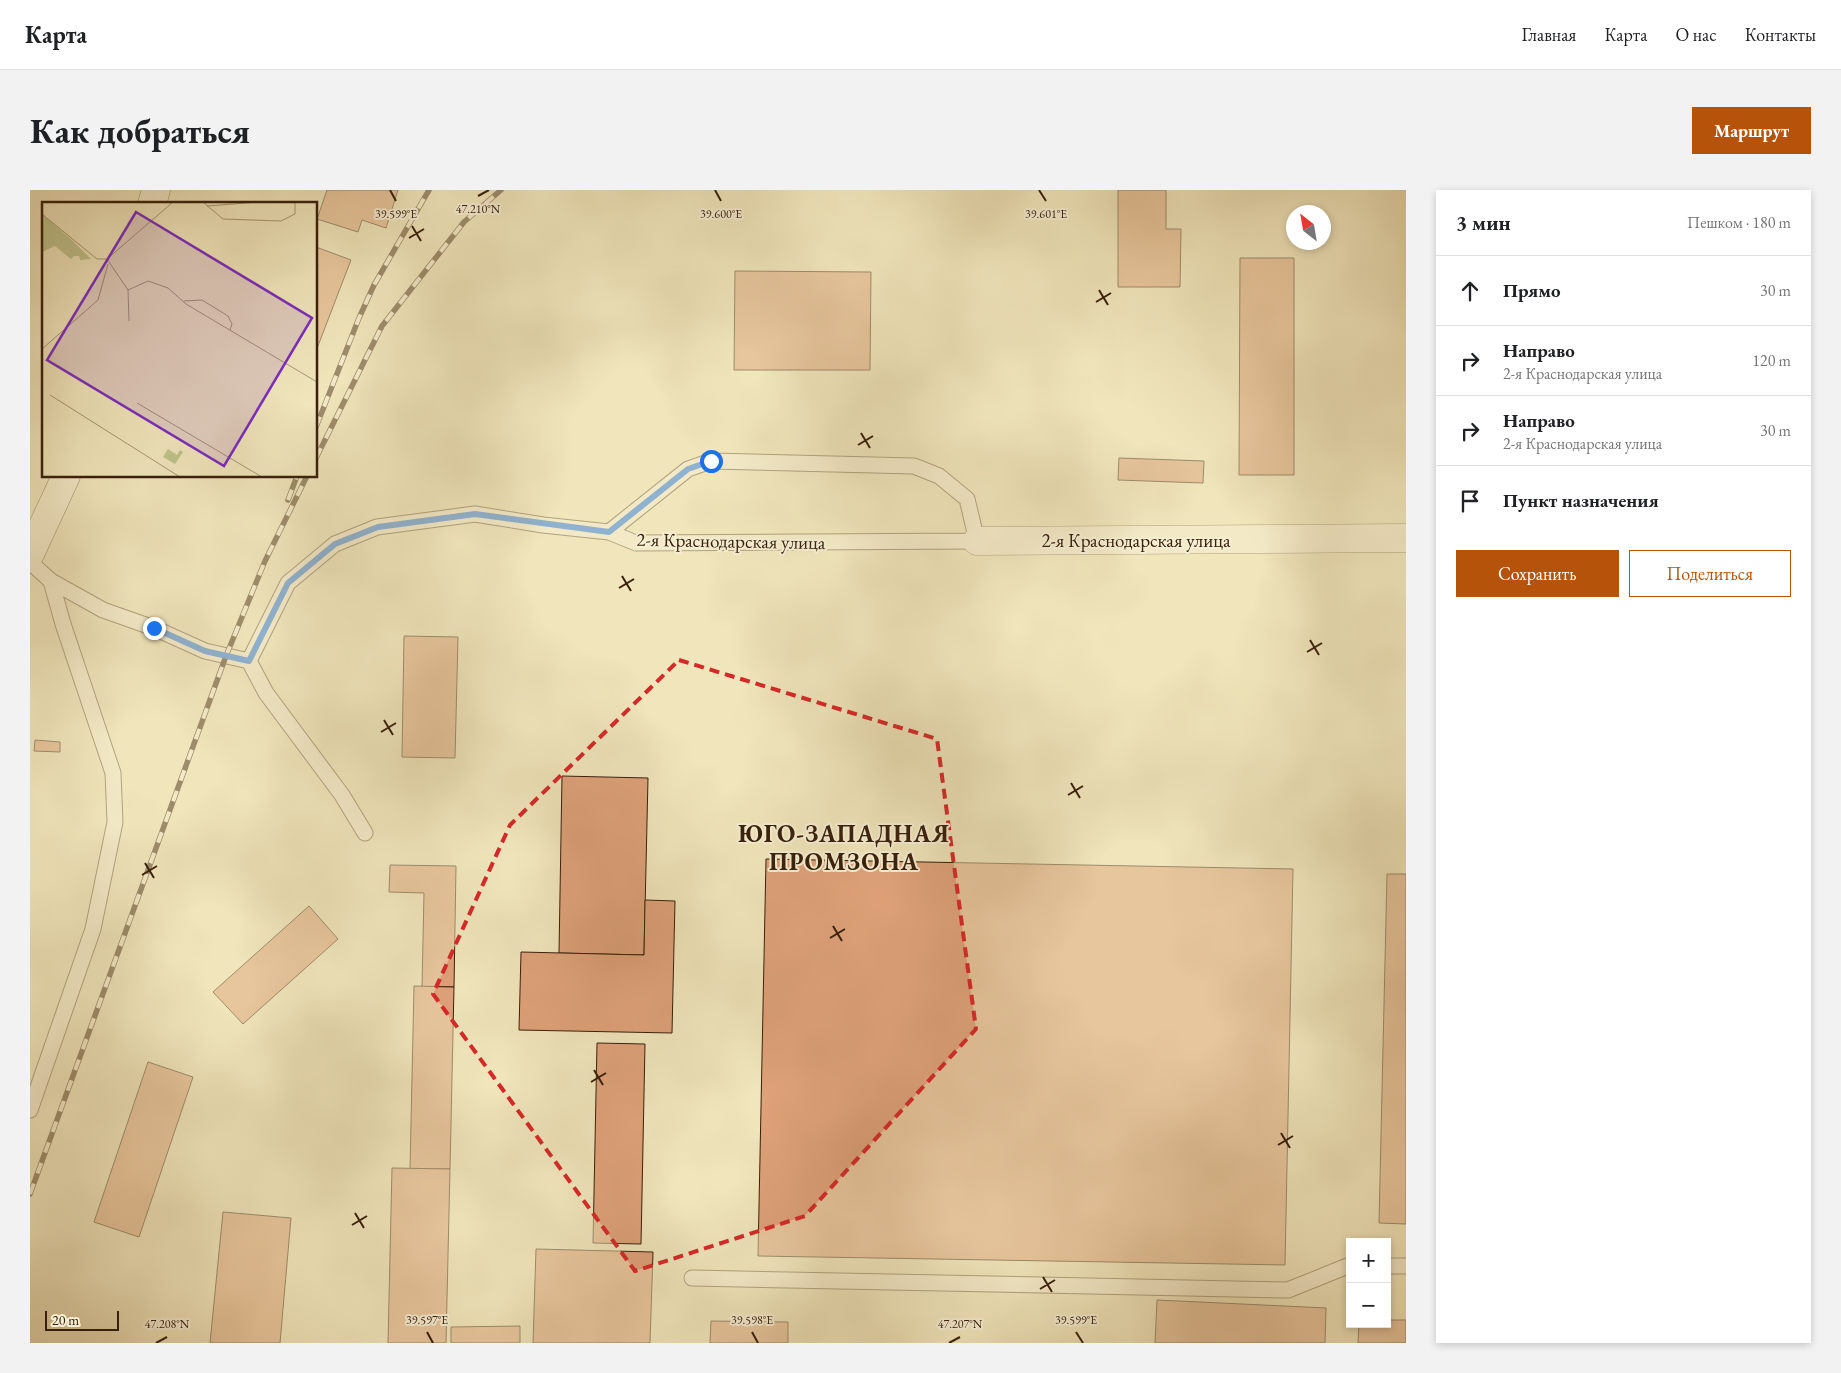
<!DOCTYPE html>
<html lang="ru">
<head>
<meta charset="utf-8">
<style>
	body { margin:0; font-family:"EB Garamond",serif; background:#f2f2f2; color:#202124 }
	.controls { position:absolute; right:15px; bottom:15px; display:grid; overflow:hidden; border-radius:0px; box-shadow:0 2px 8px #0003 }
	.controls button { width:45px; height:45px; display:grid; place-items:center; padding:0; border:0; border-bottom:1px solid #e0e0e0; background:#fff; color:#202124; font:25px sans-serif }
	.compass { position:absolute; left:1256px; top:15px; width:45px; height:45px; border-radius:50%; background:#fff; box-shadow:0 2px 8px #0003; rotate:329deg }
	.scale { position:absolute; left:15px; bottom:12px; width:74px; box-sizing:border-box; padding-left:5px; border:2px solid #38200a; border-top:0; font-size:14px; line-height:18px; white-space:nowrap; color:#38200a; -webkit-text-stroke:4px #f5eed3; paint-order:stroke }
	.stop { position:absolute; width:15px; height:15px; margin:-11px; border:4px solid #1a73e8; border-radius:50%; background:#fff }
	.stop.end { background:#1a73e8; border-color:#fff; box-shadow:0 1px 5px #0008 }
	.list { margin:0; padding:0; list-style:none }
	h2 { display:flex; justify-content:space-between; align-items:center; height:65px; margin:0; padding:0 20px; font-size:21px }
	h2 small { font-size:16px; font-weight:400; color:#757577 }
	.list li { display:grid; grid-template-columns:32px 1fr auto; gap:15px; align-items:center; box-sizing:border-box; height:70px; padding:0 20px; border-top:1px solid #e0e0e0 }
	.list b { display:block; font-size:19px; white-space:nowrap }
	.list p { margin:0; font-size:16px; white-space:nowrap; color:#757577 }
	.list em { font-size:16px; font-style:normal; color:#757577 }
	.actions { display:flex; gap:10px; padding:15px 20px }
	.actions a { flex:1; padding:11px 0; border:1px solid #b45309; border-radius:0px; text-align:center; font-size:18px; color:#b45309 }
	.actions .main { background:#b45309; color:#fff }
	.icon { flex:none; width:28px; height:28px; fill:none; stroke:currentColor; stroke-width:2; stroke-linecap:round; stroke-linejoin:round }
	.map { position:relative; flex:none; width:1376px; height:1153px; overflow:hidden; border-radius:0px }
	header { display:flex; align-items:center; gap:30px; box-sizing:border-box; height:70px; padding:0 25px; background:#fff; border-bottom:1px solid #e0e0e0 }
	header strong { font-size:24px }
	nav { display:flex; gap:28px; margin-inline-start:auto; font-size:18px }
	.intro { display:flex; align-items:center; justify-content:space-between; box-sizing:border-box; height:120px; padding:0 30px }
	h1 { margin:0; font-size:35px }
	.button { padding:12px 22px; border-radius:0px; background:#b45309; color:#fff; font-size:18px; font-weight:700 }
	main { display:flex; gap:30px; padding:0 30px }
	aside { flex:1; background:#fff; border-radius:0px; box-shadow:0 2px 8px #0003 }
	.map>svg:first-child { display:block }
</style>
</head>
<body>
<header>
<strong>Карта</strong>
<nav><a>Главная</a><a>Карта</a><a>О нас</a><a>Контакты</a></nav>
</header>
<div class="intro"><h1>Как добраться</h1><a class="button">Маршрут</a></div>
<main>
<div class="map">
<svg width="1376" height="1153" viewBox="0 0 1376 1153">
	<rect width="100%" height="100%" fill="#f0e5bb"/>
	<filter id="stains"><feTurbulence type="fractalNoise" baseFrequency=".004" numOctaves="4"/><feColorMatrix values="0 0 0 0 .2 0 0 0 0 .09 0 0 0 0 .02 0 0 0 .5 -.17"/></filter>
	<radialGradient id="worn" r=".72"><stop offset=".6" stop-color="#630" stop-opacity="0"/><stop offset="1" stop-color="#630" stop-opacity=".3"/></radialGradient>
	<!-- building -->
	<g fill="#dea179" stroke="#38200a">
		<path d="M297 0H368L356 38 332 30 328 42 287 29Z"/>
		<path d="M1088 0H1136V39H1151L1150 97H1088Z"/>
		<path d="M286 57 321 70 286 161Z"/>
		<path d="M1210 68H1264V285H1209Z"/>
		<path d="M705 81 841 82 840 180H704Z"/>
		<path d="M1089 268 1174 271 1173 293 1088 290Z"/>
		<path d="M374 446 428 447 425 568 372 567Z"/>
		<path d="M5 550 30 552V562L4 561Z"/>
		<path d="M532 586 618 588 614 765 529 763Z"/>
		<path d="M736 669 1263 679 1255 1075 728 1066Z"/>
		<path d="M360 675 426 676 424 797H392L394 703 359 702Z"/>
		<path d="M1357 684H1376V1034L1349 1033Z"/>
		<path d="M615 710 645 711 642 843 489 840 491 762 614 765Z"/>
		<path d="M279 716 308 749 213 834 183 802Z"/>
		<path d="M384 796 424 797 420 979H380Z"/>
		<path d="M567 853 615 854 611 1054 563 1053Z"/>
		<path d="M118 872 163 887 109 1047 64 1032Z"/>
		<path d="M362 978 420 979 416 1153H358Z"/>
		<path d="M193 1022 261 1028 250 1153H180Z"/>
		<path d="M506 1059 623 1062 620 1153H503Z"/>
		<path d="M1127 1110 1296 1118 1295 1153H1125Z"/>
		<path d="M1357 1130H1376V1153H1328L1329 1134H1357Z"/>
		<path d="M681 1131 758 1132V1153H680Z"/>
		<path d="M490 1136V1153H421V1137Z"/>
	</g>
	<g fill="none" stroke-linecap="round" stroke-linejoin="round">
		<defs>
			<g id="lane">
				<path d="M0 372 21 391 73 420 124 438 175 461 219 471 258 393 305 354 347 337 445 324 513 335 579 342 606 353 947 351 937 309 909 286 884 276 681 271 658 279 579 342"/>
				<path d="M219 471 236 503 312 605 335 643"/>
				<path d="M0 920 63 739 85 632 83 583 33 434 21 391"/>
				<path d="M1357 1076H1376"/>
				<path d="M662 1088 1258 1100 1320 1075"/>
			</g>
			<path id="street" d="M947 351 1376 348"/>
			<g id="secondary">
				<path d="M122 14 126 0"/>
				<path d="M0 364 36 286"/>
			</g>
		</defs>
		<!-- lane casing -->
		<use href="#lane" stroke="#665136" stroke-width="17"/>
		<!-- street casing -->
		<use href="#street" stroke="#665136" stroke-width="29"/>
		<!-- secondary casing -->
		<use href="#secondary" stroke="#38200a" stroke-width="29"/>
		<!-- lane -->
		<use href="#lane" stroke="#f5eed3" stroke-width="15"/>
		<!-- street -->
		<use href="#street" stroke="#f5eed3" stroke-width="28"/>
		<!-- secondary -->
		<use href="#secondary" stroke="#f5eed3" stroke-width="28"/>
		<defs>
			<g id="rail">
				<path d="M286 237 329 128 344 95 399 0"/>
				<path d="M286 268 352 136 434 32 471 0"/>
				<path d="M258 310 267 286"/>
				<path d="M0 1004 196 466 235 371 277 286"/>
			</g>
		</defs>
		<!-- rail casing -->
		<use href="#rail" stroke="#38200a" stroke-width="5.5"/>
		<!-- rail -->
		<use href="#rail" stroke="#f5eed3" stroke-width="4" stroke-dasharray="11" stroke-linecap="butt"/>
	</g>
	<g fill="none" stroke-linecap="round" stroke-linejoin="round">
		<!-- route -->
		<path stroke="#1a73e8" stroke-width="6" d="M124 438 175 461 219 471 258 393 305 354 348 337 445 324 579 342 658 279 681 271"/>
	</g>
	<!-- marked area -->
	<path d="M0 0H1376V1153H0ZM649 470 907 549 946 839 775 1026 605 1081 403 804 480 635Z" fill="#f0e5bb" fill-opacity=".55" fill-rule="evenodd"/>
	<path fill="none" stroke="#d62828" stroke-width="4" stroke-dasharray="10 6" stroke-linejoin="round" d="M649 470 907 549 946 839 775 1026 605 1081 403 804 480 635Z"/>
	<!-- ticks -->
	<path fill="none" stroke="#38200a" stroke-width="2" d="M360 0 366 11M685 0 691 11M1009 0 1016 11M448 6 459 0M382 36 391 51M379 48 394 39M1069 100 1078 115M1066 112 1081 103M831 243 840 258M828 255 843 246M592 386 601 401M589 398 604 389M1280 450 1289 465M1277 462 1292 453M354 530 363 545M351 542 366 533M1041 593 1050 608M1038 605 1053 596M115 673 124 688M112 685 127 676M803 736 812 751M800 748 815 739M564 880 573 895M561 892 576 883M1251 943 1260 958M1248 955 1263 946M325 1023 334 1038M322 1035 337 1026M1013 1087 1022 1102M1010 1099 1025 1090M397 1142 403 1153M722 1142 728 1153M1046 1142 1053 1153M126 1153 137 1147M919 1153 930 1147"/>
	<g text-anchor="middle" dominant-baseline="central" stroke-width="4" stroke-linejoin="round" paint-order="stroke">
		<!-- street labels -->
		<g font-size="19" fill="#38200a" stroke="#f5eed3">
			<text x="1106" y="350">2-я Краснодарская улица</text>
			<text transform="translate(701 351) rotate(1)">2-я Краснодарская улица</text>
		</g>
		<!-- district labels -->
		<g font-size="24" font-weight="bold" letter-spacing="1" fill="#38200a" stroke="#f5eed3">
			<text x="814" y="643">ЮГО-ЗАПАДНАЯ<tspan x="814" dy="28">ПРОМЗОНА</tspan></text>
		</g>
	</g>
	<!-- overview -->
	<g transform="translate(12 12)">
		<rect width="275" height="275" fill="#f0e5bb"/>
		<path d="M0 12 31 39 49 57 38 58 37 54H32L29 57 13 44 0 50ZM126 247 135 253 138 248 141 250 133 262 121 255Z" fill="#bfc38c"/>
		<path fill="none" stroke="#a69674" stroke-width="1" d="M161 0 181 17 239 19 253 12V0M165 4 217 0M0 12 55 57H65L131 0M65 57 86 88 106 79 126 86 144 102 275 180M86 88 87 119M142 99 160 98 186 114 190 122 188 128M0 147 56 98 66 62M8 193 138 275M95 201 220 275"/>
		<path fill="#7b2cbf" fill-opacity="0.15" stroke="#7b2cbf" stroke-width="2.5" d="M94 10 270 116 182 264 5 158Z"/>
		<rect width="275" height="275" fill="none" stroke="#38200a" stroke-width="2.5"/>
	</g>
	<g font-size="12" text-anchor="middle" fill="#38200a" stroke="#f5eed3" stroke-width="4" stroke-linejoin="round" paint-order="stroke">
		<text x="448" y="23">47.210°N</text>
		<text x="691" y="28">39.600°E</text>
		<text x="1016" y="28">39.601°E</text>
		<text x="366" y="28">39.599°E</text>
		<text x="397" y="1134">39.597°E</text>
		<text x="722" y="1134">39.598°E</text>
		<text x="1046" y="1134">39.599°E</text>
		<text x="137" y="1138">47.208°N</text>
		<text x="930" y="1138">47.207°N</text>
	</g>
	<rect width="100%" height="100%" filter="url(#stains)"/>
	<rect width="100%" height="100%" fill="url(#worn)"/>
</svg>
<div class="controls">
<button>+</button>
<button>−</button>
</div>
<svg class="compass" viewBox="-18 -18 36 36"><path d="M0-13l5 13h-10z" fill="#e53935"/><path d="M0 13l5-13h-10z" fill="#757577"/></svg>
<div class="scale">20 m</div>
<div class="stop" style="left:681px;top:271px"></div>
<div class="stop end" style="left:124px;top:438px"></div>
</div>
<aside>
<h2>3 мин<small>Пешком · 180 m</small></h2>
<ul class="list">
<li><svg class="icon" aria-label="ahead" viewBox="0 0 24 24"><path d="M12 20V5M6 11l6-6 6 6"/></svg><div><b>Прямо</b></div><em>30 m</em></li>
<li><svg class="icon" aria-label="right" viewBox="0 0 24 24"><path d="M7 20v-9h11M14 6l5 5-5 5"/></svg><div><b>Направо</b><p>2-я Краснодарская улица</p></div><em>120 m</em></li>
<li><svg class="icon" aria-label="right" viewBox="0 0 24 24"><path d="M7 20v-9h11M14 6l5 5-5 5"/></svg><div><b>Направо</b><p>2-я Краснодарская улица</p></div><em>30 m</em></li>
<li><svg class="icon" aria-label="arrive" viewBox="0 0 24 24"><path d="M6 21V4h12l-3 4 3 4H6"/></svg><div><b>Пункт назначения</b></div></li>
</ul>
<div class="actions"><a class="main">Сохранить</a><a>Поделиться</a></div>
</aside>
</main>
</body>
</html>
